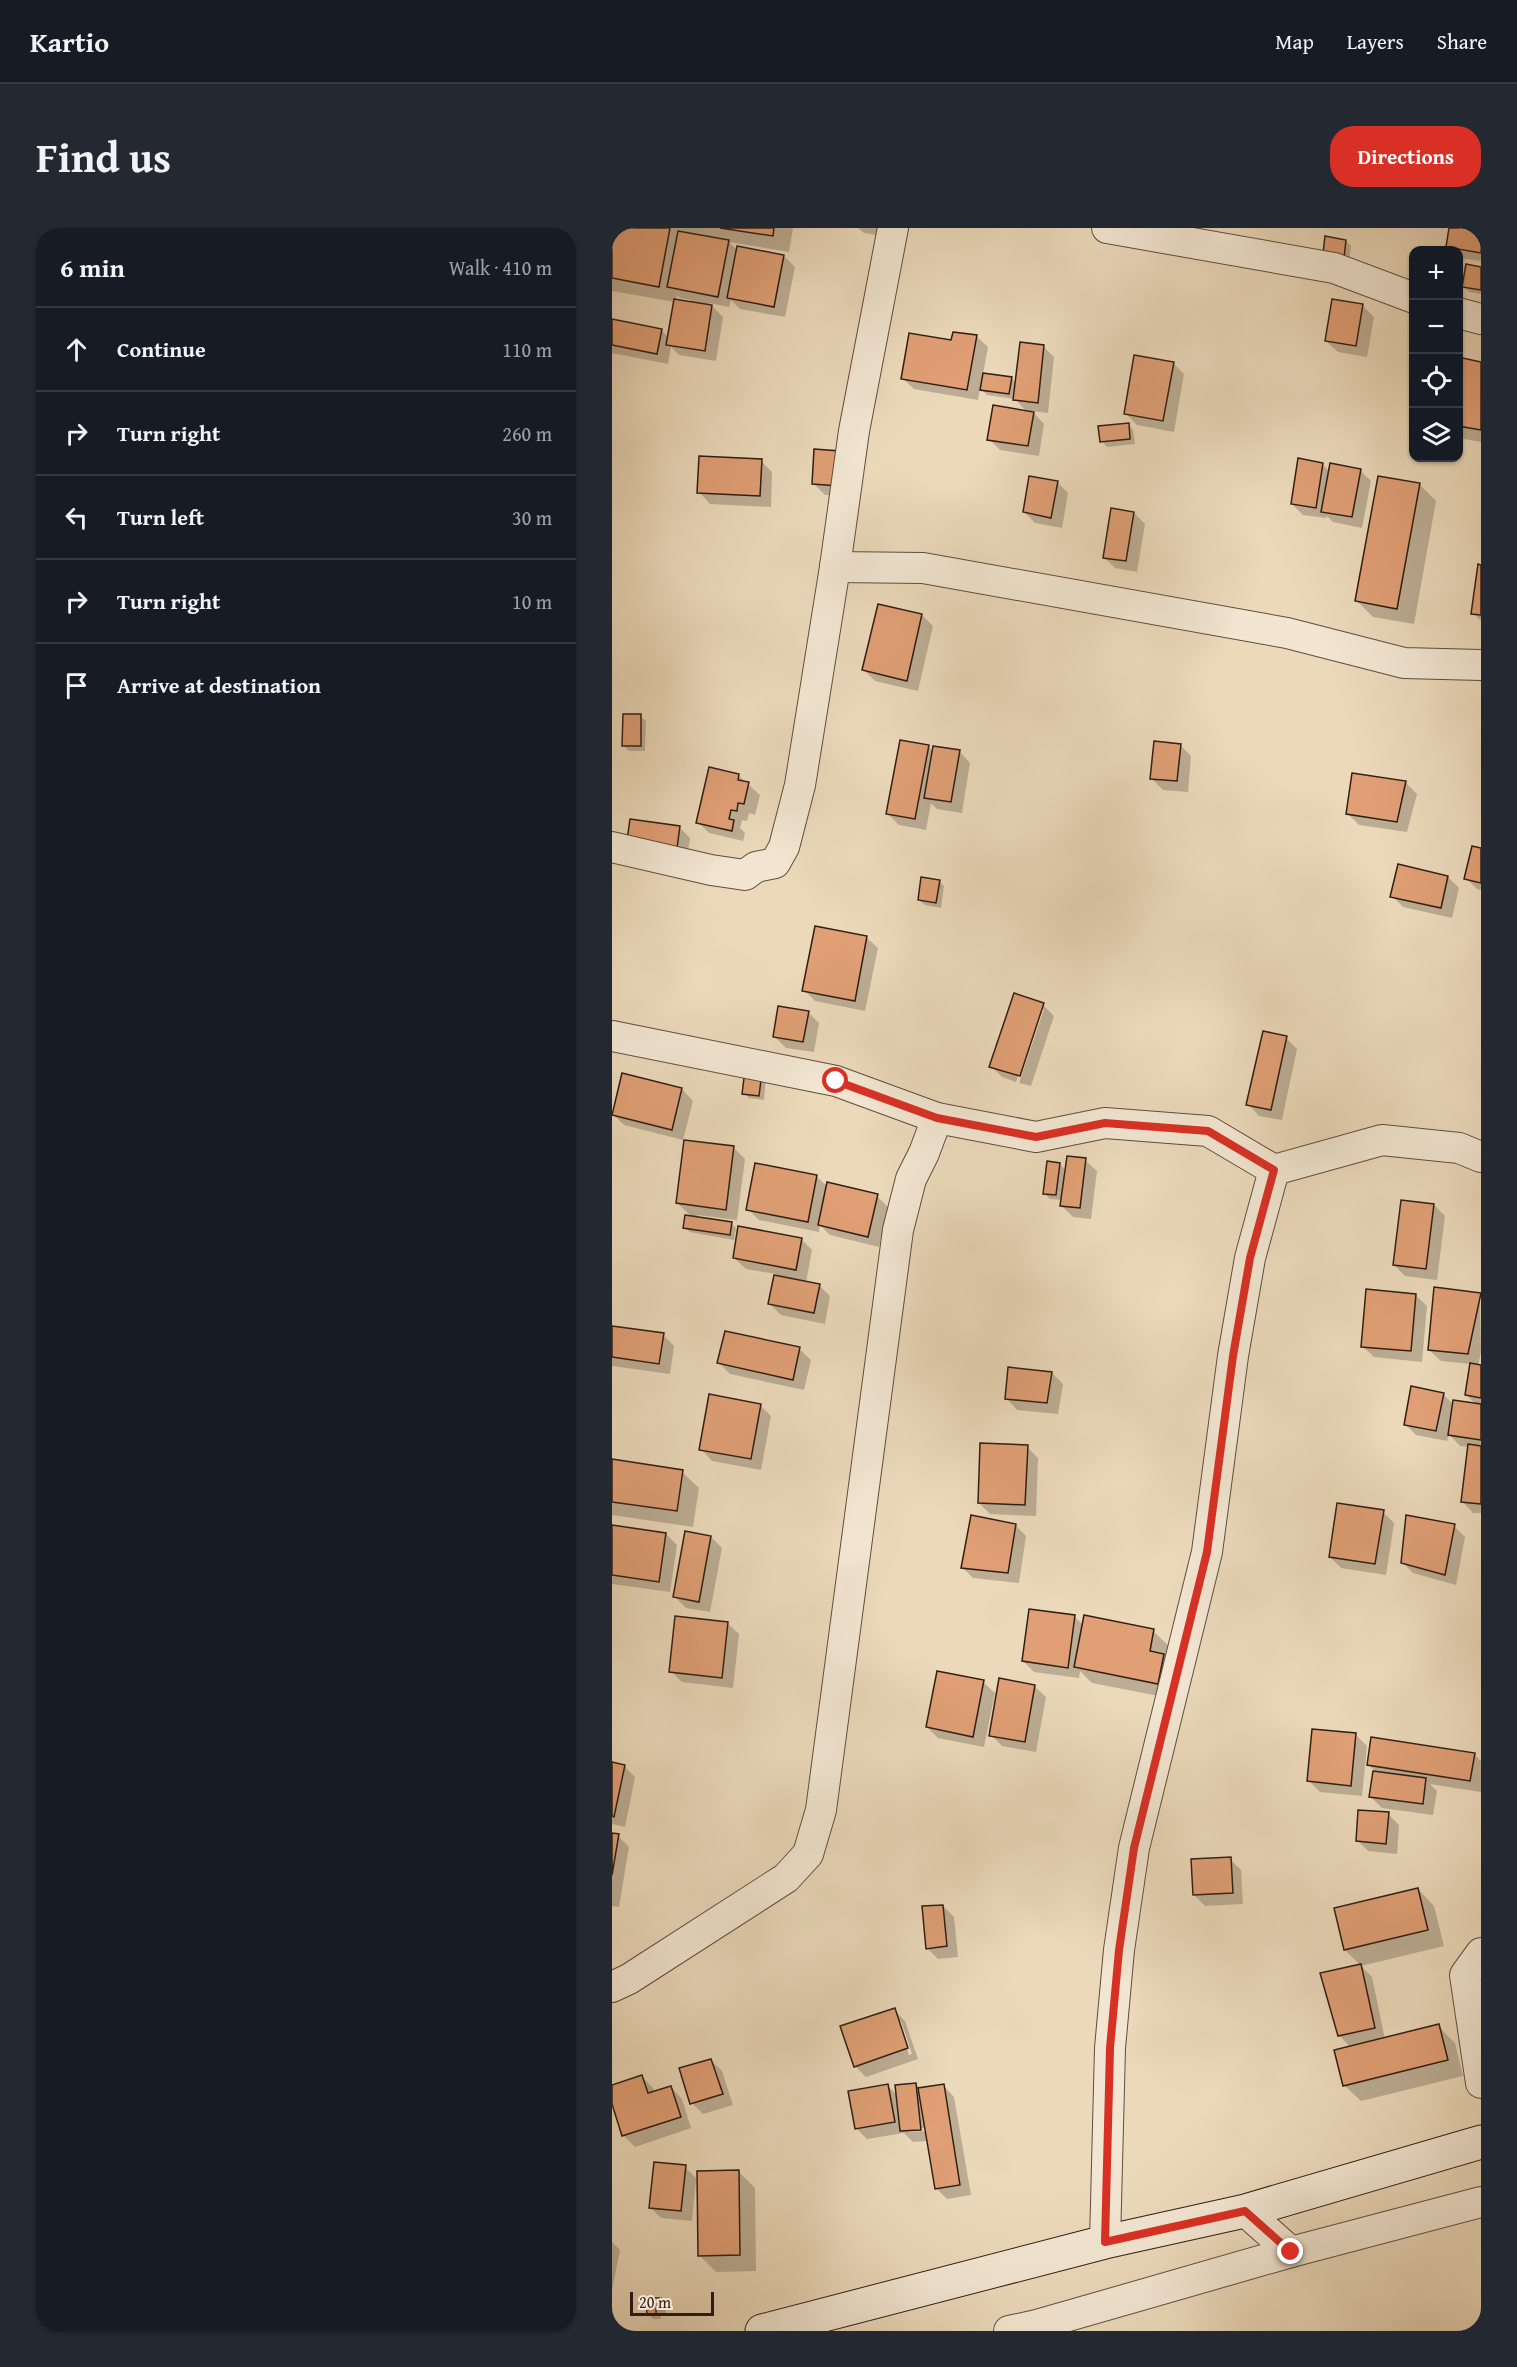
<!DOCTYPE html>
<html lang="en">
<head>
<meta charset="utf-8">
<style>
	body { margin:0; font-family:"Gentium Book Plus",serif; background:#242831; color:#f1f3f6 }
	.controls { position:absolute; right:18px; top:18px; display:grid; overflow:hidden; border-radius:12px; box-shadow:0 2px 4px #0004 }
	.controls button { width:54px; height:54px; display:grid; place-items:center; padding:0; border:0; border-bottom:2px solid #363941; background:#171b24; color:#f1f3f6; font:30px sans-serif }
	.scale { position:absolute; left:18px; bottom:15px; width:84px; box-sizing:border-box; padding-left:6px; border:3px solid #301e16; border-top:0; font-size:16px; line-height:21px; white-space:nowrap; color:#301e16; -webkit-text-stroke:4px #f2e6d2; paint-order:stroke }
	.stop { position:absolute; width:18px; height:18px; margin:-14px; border:4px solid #d93025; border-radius:50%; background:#fff }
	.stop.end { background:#d93025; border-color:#fff; box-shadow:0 2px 6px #0008 }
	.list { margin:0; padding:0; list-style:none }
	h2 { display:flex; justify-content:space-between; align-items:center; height:78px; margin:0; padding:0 24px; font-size:26px }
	h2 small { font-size:20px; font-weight:400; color:#9ea1a6 }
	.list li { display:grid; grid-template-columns:39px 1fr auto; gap:18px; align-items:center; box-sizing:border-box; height:84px; padding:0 24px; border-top:2px solid #363941 }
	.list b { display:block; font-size:22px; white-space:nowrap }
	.list em { font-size:20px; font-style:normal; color:#9ea1a6 }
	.icon { flex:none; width:33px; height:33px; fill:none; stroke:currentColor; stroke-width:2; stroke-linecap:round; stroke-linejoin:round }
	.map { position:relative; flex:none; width:869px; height:2103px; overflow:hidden; border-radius:24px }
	header { display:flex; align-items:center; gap:36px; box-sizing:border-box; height:84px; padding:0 30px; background:#171b24; border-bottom:2px solid #363941 }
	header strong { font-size:28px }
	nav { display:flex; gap:33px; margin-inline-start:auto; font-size:21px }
	.intro { display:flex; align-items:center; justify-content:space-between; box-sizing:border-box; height:144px; padding:0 36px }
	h1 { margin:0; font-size:42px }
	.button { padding:15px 27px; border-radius:24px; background:#d93025; color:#fff; font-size:21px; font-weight:700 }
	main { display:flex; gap:36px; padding:0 36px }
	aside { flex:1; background:#171b24; border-radius:24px; box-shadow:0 2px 4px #0004 }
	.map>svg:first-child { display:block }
</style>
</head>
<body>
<header>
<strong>Kartio</strong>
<nav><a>Map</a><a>Layers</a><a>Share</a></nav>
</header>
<div class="intro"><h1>Find us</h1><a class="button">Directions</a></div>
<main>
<aside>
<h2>6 min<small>Walk · 410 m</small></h2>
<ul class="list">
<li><svg class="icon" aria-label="ahead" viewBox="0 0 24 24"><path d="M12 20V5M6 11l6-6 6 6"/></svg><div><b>Continue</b></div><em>110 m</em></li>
<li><svg class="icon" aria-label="right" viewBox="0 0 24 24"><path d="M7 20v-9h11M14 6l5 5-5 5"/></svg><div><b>Turn right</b></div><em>260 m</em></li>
<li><svg class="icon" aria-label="left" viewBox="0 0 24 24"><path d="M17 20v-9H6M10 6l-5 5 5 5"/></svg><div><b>Turn left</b></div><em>30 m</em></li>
<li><svg class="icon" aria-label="right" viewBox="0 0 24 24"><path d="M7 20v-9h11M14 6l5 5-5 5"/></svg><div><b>Turn right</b></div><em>10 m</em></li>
<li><svg class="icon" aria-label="arrive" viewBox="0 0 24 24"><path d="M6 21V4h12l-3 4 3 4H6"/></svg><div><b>Arrive at destination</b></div></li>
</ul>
</aside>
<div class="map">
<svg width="869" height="2103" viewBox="0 0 869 2103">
	<rect width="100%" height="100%" fill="#ebd9ba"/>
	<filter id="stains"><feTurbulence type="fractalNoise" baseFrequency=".00333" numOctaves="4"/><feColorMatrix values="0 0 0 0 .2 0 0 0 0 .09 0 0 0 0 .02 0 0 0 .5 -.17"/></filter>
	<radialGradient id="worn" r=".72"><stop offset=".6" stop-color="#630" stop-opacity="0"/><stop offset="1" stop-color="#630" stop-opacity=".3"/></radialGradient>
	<!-- shadow -->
	<g fill="#0003" fill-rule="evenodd">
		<path d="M0 0H181L177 24 117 14 126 23 172 28 183 39 173 89 128 81 119 72 117 79 97 75 111 89 104 133 67 127 59 119 56 136 0 125V93L49 102 57 110 63 74 0 63ZM65 67 68 70 79 72 78 75 64 73Z"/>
		<path d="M246 0H271L270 8 252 5Z"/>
		<path d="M839 0H869V33L847 30 846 22H839L836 19Z"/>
		<path d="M734 13 739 18 737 34 717 31Z"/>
		<path d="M869 40V66L857 64 852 59Z"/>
		<path d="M751 78 762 89 755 129 726 124 714 113Z"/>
		<path d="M364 108 376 119 371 146 399 150 405 156 431 118 442 129 436 185 420 183 432 196 427 228 388 222 377 211 415 184 403 171 375 167 368 160 366 172 302 161 290 150 340 114Z"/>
		<path d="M846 131 869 135V214L847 210Z"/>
		<path d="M561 135 572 146 562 204 525 197 514 186Z"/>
		<path d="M516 196 521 202 523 216 495 219 490 213Z"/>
		<path d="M203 223 238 268 213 267 202 256Z"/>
		<path d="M149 233 160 244 159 279 98 276 87 264Z"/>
		<path d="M710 236 718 244 748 242 759 253 750 300 721 294 715 288 714 290 691 287 680 276Z"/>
		<path d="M445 254 456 265 450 300 423 295 412 284Z"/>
		<path d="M808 257 824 273 802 396 761 389 744 372Z"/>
		<path d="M522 285 533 296 525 344 503 340 492 329Z"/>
		<path d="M869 338V393L861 385Z"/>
		<path d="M310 387 321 398 306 463 263 453 252 442Z"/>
		<path d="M28 488 34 493 33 523H17L12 518Z"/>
		<path d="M568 517 579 528 576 564 551 562 540 551Z"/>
		<path d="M316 519 322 524 347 523 358 535 350 585 325 581 319 575 314 602 287 597 276 586Z"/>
		<path d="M741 547 794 555 805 566 795 604 747 597 736 586Z"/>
		<path d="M127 548 148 567 143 587 137 585 135 593 130 592 128 600 133 605 131 613 97 605 86 594Z"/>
		<path d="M20 593 67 599 78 610 75 630Z"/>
		<path d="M869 622V662L865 661 854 650Z"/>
		<path d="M836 649 847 660 840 690 791 679 780 668Z"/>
		<path d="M327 653 332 658 329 680 313 677 307 672Z"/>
		<path d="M254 709 266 720 253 783 203 773 192 762Z"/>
		<path d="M431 777 442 788 419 858 407 855 432 781H429L404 854 390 849 379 838Z"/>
		<path d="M196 784 207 795 202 824 174 820 163 809Z"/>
		<path d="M674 810 685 821 670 892 647 888 636 876Z"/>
		<path d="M134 843 154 850 152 872 137 870 132 865Z"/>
		<path d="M70 861 81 873 71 912 12 897 1 886Z"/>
		<path d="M122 920 133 931 125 992 86 987 85 990 119 995 124 1000 122 1012 78 1004 72 999 80 989 65 975Z"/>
		<path d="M473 932 485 943 479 991 461 989 450 978 451 972 438 971 432 965 448 936 454 943Z"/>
		<path d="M204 948 216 959 265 968 276 979 267 1019 218 1007 208 997 207 1004 147 992 136 981Z"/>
		<path d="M822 977 833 988 825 1052 793 1048 782 1037Z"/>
		<path d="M189 1011 200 1022 194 1055 207 1057 218 1068 213 1096 169 1087 158 1076 164 1046 134 1041 122 1030Z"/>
		<path d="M868 1066 869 1124 866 1138H869V1285H861L850 1273 857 1219 848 1218 837 1206 835 1213 804 1207 793 1196 831 1166 842 1177H865L854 1167 859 1136 829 1133 817 1122Z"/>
		<path d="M803 1067 815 1078 810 1134 762 1129 750 1118Z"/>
		<path d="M0 1099 51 1107 62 1118 58 1146 0 1138Z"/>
		<path d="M187 1121 199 1132 192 1162 118 1146 107 1135Z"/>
		<path d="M397 1141 440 1145 451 1156 446 1186 405 1182 394 1170Z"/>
		<path d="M148 1177 159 1188 149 1242 100 1233 89 1221Z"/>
		<path d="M415 1219 426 1230 424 1288 378 1286 367 1275Z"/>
		<path d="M0 1233 70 1244 87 1260 81 1299 0 1287Z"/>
		<path d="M771 1284 782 1295 774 1347 729 1340 718 1329Z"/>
		<path d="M403 1297 414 1308 407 1355 361 1350 350 1339Z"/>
		<path d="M842 1298 853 1309 844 1357 801 1345 790 1334Z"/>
		<path d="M0 1299 54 1306 65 1317 58 1364 0 1356Z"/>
		<path d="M99 1309 110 1320 98 1384 74 1380 63 1369Z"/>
		<path d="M463 1389 471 1397 541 1403 558 1419 562 1471 480 1455 468 1443 467 1450 422 1444 411 1433Z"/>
		<path d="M115 1395 127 1406 121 1460 70 1454 59 1443Z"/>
		<path d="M371 1454 383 1465 372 1519 326 1510 315 1499Z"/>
		<path d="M422 1458 434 1469 424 1524 390 1518 379 1507Z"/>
		<path d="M744 1507 755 1518 750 1568 708 1564 697 1553Z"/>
		<path d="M862 1526 869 1533V1564L818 1556 825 1563 821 1587 770 1580 759 1569 763 1543 757 1537Z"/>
		<path d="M0 1536 12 1538 23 1549 13 1599 0 1596Z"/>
		<path d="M776 1586 787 1597 785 1626 756 1623 745 1612Z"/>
		<path d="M0 1607 6 1608 17 1619 7 1679 0 1678Z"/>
		<path d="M618 1631 629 1642 631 1676 593 1678 582 1667Z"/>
		<path d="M806 1661 822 1678 832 1718 749 1738 760 1749 773 1811 826 1798 843 1815 851 1848 749 1873 732 1857 739 1820 727 1807 749 1738 733 1722 724 1681Z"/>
		<path d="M331 1678 342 1689 346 1729 326 1731 315 1720Z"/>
		<path d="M282 1782 293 1793 306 1831 254 1849 243 1838ZM286 1793H289L300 1826 297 1827Z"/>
		<path d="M99 1832 110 1843 121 1877 91 1886 80 1875Z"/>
		<path d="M30 1849 41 1860 42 1865 59 1859 70 1871 79 1900 23 1919 12 1908 0 1872V1859Z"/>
		<path d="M304 1856 309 1861 331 1857 342 1869 359 1967 335 1971 324 1960 316 1913 301 1914 292 1905 255 1911 244 1900 276 1858 286 1868ZM317 1900V1903L297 1904V1901Z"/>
		<path d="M73 1939 86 1952 127 1944 143 1960 144 2043 104 2044 87 2027 86 1952H84L80 1993 49 1990 38 1979Z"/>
		<path d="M0 2014 8 2022 0 2062Z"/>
		<path d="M48 2071 53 2077 54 2086H48L49 2091H41L36 2086Z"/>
	</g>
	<!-- building -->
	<g fill="#e09f75" stroke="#301e16" stroke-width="1.5">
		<path d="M0 0H58L47 59 0 50Z"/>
		<path d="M108 0H162L161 8Z"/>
		<path d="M837 0H869V25L834 19Z"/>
		<path d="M66 3 117 12 106 69 55 59Z"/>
		<path d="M713 8 734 12 732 30 711 26Z"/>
		<path d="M125 18 172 27 162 79 115 70Z"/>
		<path d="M854 36 869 39V62L850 59Z"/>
		<path d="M62 71 100 77 93 123 54 117Z"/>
		<path d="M720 71 751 76 744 118 713 113Z"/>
		<path d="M0 91 50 101 45 126 0 117Z"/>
		<path d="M341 104 365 107 355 162 289 151 297 105 339 112Z"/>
		<path d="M408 114 432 117 426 175 401 172Z"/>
		<path d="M522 127 562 134 551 193 512 186Z"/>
		<path d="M846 129 869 134V202L846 198Z"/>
		<path d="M371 145 400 149 397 166 368 162Z"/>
		<path d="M381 177 422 184 416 218 375 212Z"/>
		<path d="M517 195 518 211 488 214 486 198Z"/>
		<path d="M202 221 228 223 227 258 200 256Z"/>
		<path d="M87 228 150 231 148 268 85 265Z"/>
		<path d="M686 230 711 235 704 280 679 276Z"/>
		<path d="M718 235 749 241 740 289 709 284Z"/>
		<path d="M417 248 446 253 439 290 411 284Z"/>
		<path d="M766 248 808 255 785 381 743 373Z"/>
		<path d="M499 280 522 284 514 333 491 330Z"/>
		<path d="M866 336 869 337V387L859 386Z"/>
		<path d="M266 376 310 386 295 453 250 442Z"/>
		<path d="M11 486H29V518H10Z"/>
		<path d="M288 512 317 517 303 591 274 586Z"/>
		<path d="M542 513 569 516 565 553 538 551Z"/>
		<path d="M321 518 348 522 339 574 312 570Z"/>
		<path d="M97 539 127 546 126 552 137 554 132 576 126 575 125 583 119 582 117 591 122 592 120 603 84 595Z"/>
		<path d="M740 545 794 553 785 594 734 586Z"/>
		<path d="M18 591 68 598 65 620 15 612Z"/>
		<path d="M860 618 869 620V655L852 651Z"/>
		<path d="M786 636 836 648 829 680 778 669Z"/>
		<path d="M309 649 328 652 324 675 306 672Z"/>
		<path d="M203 698 255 708 243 773 190 763Z"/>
		<path d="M402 765 432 775 408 848 377 839Z"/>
		<path d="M166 778 197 783 191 814 161 809Z"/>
		<path d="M651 803 675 808 659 882 634 877Z"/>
		<path d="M133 842 150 844 147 868 130 866Z"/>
		<path d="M10 845 70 860 60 902 0 887Z"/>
		<path d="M72 912 122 918 114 982 64 975Z"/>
		<path d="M455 928 474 930 468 980 448 978Z"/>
		<path d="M435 933 448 935 444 967 431 966Z"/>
		<path d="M143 935 205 947 196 994 134 982Z"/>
		<path d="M215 954 266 966 256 1009 206 997Z"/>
		<path d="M789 972 822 976 814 1041 781 1037Z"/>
		<path d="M73 987 120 994 118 1007 71 1000Z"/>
		<path d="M126 998 190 1010 184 1042 121 1030Z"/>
		<path d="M162 1047 208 1056 202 1085 156 1076Z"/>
		<path d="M822 1059 869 1065 856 1126 816 1122Z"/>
		<path d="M754 1061 804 1066 799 1123 749 1119Z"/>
		<path d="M0 1098 52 1105 47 1136 0 1129Z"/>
		<path d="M113 1103 188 1119 181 1152 105 1135Z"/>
		<path d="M858 1135 869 1137V1170L853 1167Z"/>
		<path d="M396 1139 440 1144 435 1175 393 1171Z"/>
		<path d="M799 1158 832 1165 824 1203 792 1197Z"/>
		<path d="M97 1166 149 1176 139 1231 87 1222Z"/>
		<path d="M841 1172 869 1176V1212L836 1207Z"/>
		<path d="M368 1215 416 1217 413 1277 366 1275Z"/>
		<path d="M856 1216 869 1218V1276L849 1274Z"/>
		<path d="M0 1231 71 1242 65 1283 0 1274Z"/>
		<path d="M725 1275 772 1282 763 1336 717 1329Z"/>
		<path d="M359 1287 404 1296 396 1345 349 1340Z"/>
		<path d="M794 1287 843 1296 833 1347 789 1335Z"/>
		<path d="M0 1297 54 1305 47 1354 0 1347Z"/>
		<path d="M73 1303 99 1308 87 1374 61 1369Z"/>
		<path d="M417 1381 463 1387 456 1440 410 1433Z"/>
		<path d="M472 1387 542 1401 538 1423 552 1426 546 1456 462 1439Z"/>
		<path d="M63 1388 116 1394 110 1450 57 1444Z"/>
		<path d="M325 1443 372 1452 361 1509 314 1499Z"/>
		<path d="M387 1450 423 1457 413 1514 377 1508Z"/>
		<path d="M700 1501 744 1505 739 1558 695 1553Z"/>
		<path d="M759 1509 863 1525 858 1553 755 1537Z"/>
		<path d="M0 1534 13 1537 2 1589 0 1588Z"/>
		<path d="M761 1543 814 1550 811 1576 757 1569Z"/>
		<path d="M746 1582 777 1584 774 1616 744 1613Z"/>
		<path d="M0 1605 7 1606 0 1647Z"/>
		<path d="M619 1629 621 1665 581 1667 579 1631Z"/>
		<path d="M806 1660 816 1702 732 1722 722 1680Z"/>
		<path d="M331 1677 335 1718 314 1721 310 1678Z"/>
		<path d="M749 1736 763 1800 726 1808 708 1745Z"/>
		<path d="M283 1780 296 1820 242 1839 228 1798Z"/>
		<path d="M827 1796 836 1832 731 1858 722 1822Z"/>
		<path d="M99 1831 111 1866 78 1876 67 1840Z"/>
		<path d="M30 1847 36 1865 59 1858 69 1889 10 1908 0 1876V1857Z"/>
		<path d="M304 1855 309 1902 288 1903 283 1857Z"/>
		<path d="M276 1856 283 1894 243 1901 236 1863Z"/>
		<path d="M332 1856 348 1957 323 1961 306 1860Z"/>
		<path d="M42 1934 74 1937 69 1983 37 1980Z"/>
		<path d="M127 1942 128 2027 86 2028 85 1943Z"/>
		<path d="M34 2070H49V2081H44V2087H35Z"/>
	</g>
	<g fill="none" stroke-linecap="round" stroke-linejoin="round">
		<defs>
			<g id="street">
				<path d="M495 0 722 40 802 70"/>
				<path d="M846 85 869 91"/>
				<path d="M223 339 311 340 675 405 792 435 869 437"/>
				<path d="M0 619 99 642 133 647 144 639 163 635 172 619 188 557 223 339 242 203 281 0"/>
				<path d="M0 808 224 853 325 890 424 909 493 895 596 903 662 942 770 912 847 920 869 929"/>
				<path d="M869 1725 853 1747 869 1855"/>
				<path d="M0 1759 17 1751 174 1650 196 1626 209 1582 286 1002 299 951 312 925 325 890"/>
				<path d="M633 1983 679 2024 869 1974"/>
				<path d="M493 2014 498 1820 507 1722 522 1620 595 1324 621 1128 638 1030 662 942"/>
				<path d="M397 2103 425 2097 679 2024"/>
			</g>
			<path id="secondary" d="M150 2103 493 2014 633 1983 869 1914"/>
		</defs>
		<!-- street casing -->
		<use href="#street" stroke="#5f4d3f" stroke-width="32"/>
		<!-- secondary casing -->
		<use href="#secondary" stroke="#301e16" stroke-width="35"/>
		<!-- street -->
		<use href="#street" stroke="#f2e6d2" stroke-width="30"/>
		<!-- secondary -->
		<use href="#secondary" stroke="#f2e6d2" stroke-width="33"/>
	</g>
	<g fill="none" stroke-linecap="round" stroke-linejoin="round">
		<!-- route -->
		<path stroke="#d93025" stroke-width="8" d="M224 853 325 890 424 909 493 895 596 903 662 942 638 1030 621 1128 595 1324 522 1620 507 1722 498 1820 493 2014 633 1983 679 2024"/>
	</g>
	<rect width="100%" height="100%" filter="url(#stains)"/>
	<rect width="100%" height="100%" fill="url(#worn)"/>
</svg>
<div class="controls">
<button>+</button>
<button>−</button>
<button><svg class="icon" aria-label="locate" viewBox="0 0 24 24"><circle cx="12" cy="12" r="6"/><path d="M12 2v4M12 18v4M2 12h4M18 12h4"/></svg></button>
<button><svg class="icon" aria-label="layers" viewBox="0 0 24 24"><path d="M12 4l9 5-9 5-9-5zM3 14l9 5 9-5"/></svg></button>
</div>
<div class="scale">20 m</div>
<div class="stop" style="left:224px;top:853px"></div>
<div class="stop end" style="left:679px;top:2024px"></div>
</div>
</main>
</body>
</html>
